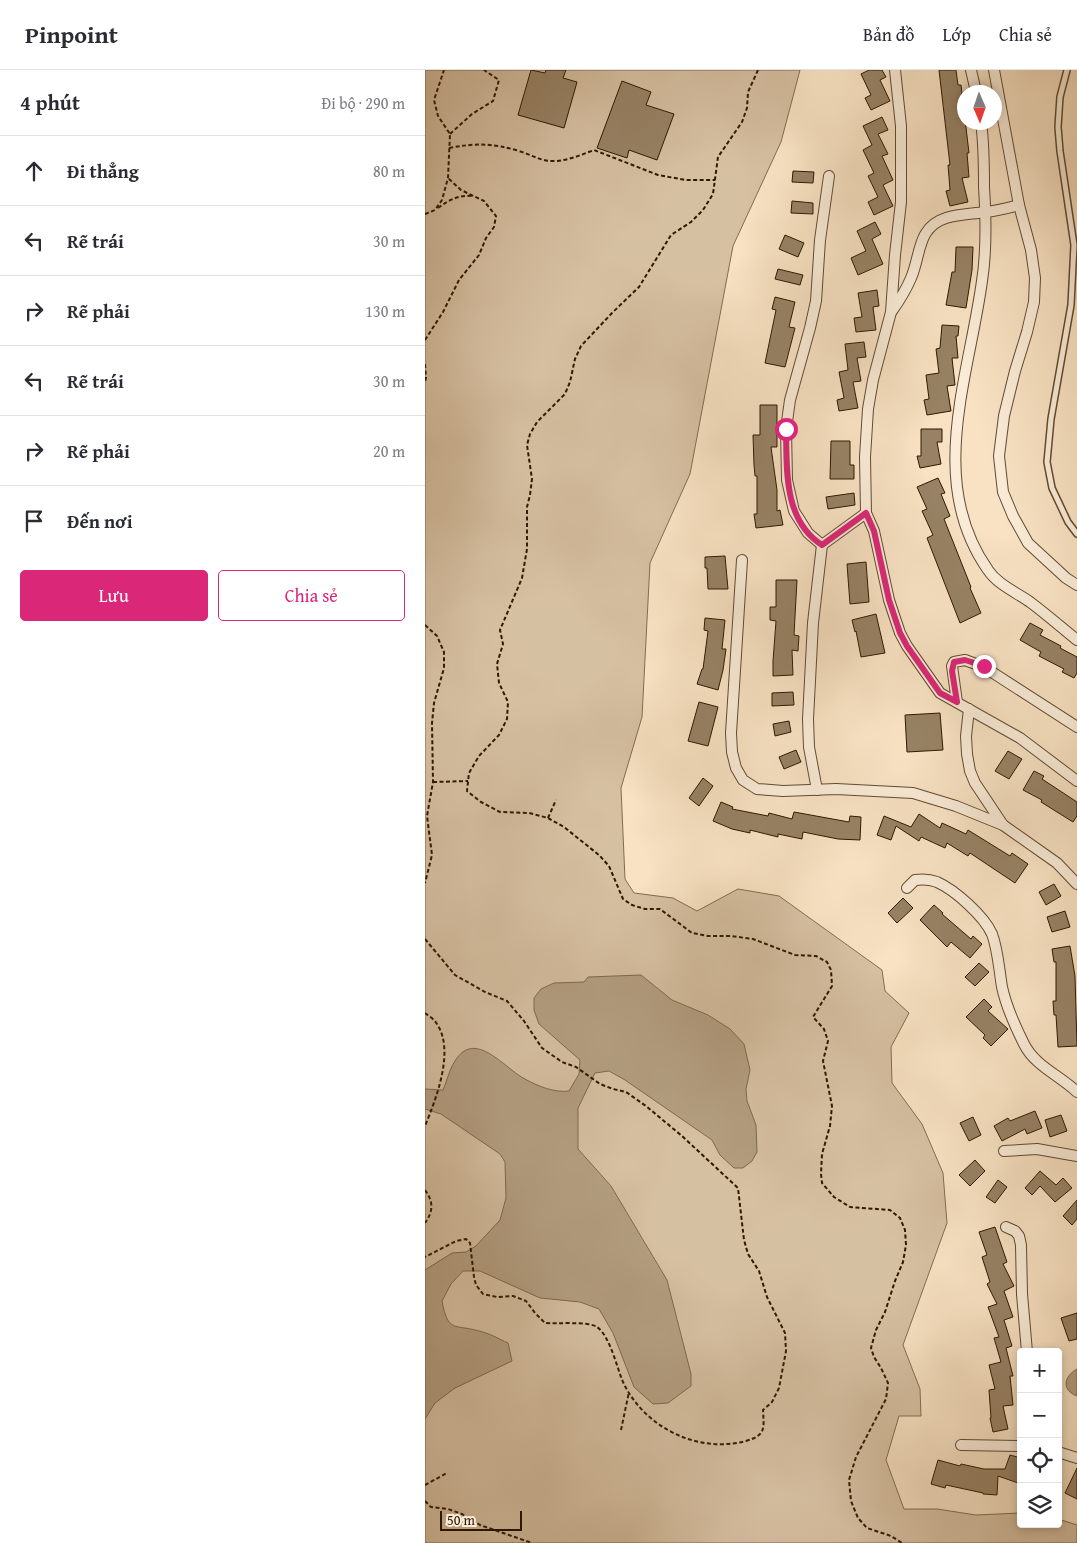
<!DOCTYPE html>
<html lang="vi">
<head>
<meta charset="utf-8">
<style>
	body { margin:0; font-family:"Gentium Book Plus",serif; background:#f2f2f3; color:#2b2b33 }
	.controls { position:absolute; right:15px; bottom:15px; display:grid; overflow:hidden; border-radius:5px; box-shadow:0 2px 8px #0003 }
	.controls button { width:45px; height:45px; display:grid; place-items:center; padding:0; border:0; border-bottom:1px solid #e1e1e2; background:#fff; color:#2b2b33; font:25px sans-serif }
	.compass { position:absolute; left:532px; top:15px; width:45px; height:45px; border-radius:50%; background:#fff; box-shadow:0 2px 8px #0003; rotate:178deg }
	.scale { position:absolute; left:15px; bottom:12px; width:82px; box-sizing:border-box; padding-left:5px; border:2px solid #2e1900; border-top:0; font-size:14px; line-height:18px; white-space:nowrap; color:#2e1900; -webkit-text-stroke:4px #faecd8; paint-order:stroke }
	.stop { position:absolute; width:15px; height:15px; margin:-11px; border:4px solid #db2777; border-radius:50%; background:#fff }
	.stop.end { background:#db2777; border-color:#fff; box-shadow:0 1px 5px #0008 }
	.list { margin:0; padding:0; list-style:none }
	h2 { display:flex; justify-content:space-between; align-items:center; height:65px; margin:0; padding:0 20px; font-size:21px }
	h2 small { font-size:16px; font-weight:400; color:#7c7c81 }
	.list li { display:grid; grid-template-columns:32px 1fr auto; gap:15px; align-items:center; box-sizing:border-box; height:70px; padding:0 20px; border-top:1px solid #e1e1e2 }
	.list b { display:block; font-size:19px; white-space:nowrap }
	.list em { font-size:16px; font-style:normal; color:#7c7c81 }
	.actions { display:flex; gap:10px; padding:15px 20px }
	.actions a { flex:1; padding:11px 0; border:1px solid #db2777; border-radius:5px; text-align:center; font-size:18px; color:#db2777 }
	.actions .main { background:#db2777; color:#fff }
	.icon { flex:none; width:28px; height:28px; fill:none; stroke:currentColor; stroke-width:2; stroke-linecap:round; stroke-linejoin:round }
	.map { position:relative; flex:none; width:652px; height:1473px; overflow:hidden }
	header { display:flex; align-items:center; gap:30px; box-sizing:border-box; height:70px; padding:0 25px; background:#fff; border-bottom:1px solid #e1e1e2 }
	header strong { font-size:24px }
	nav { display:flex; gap:28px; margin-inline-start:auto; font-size:18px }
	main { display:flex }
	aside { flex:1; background:#fff }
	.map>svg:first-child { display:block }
</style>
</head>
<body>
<header>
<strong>Pinpoint</strong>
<nav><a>Bản đồ</a><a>Lớp</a><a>Chia sẻ</a></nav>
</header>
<main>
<aside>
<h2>4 phút<small>Đi bộ · 290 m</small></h2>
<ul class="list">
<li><svg class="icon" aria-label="ahead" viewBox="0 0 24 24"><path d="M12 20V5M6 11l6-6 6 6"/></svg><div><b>Đi thẳng</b></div><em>80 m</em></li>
<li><svg class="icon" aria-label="left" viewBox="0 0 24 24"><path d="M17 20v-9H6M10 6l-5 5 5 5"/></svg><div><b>Rẽ trái</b></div><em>30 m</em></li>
<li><svg class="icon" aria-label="right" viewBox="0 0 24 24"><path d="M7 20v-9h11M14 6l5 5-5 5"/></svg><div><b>Rẽ phải</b></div><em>130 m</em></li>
<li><svg class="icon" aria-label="left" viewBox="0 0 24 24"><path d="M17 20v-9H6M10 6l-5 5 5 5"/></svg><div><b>Rẽ trái</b></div><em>30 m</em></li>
<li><svg class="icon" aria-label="right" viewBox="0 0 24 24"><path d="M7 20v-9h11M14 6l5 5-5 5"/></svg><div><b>Rẽ phải</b></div><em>20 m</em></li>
<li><svg class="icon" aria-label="arrive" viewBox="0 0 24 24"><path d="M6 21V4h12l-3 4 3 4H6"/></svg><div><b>Đến nơi</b></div></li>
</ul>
<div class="actions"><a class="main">Lưu</a><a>Chia sẻ</a></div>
</aside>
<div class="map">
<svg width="652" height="1473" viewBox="0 0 652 1473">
	<rect width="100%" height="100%" fill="#f8e2c3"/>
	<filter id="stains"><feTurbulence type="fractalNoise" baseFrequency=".004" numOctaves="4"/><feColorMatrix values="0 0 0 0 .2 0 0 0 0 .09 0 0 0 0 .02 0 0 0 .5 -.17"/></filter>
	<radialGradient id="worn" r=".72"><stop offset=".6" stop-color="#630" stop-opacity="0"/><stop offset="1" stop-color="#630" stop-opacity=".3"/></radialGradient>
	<!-- green -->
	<path fill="#d6c0a2" stroke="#826c51" d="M0 0H375L356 72 308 176 265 404 225 493 217 647 196 718 200 809 209 823 248 828 272 841 313 819 354 826 457 900 460 921 484 943 466 977 467 1013 497 1054 518 1103 522 1153 478 1275 495 1319 496 1346H474L461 1390 479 1439H512L551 1445 596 1443V1454H633V1449L652 1455V1473H0Z"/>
	<!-- water -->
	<g fill="#b39e81" stroke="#7e694d">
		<path d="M216 905 247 930 283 945 305 959 319 974 325 1000 321 1019 322 1031 331 1055 332 1082 327 1091 318 1098H309L295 1085 287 1070 200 1010 184 1001 170 1003 153 1038V1079L186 1116 242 1210 266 1304V1316L243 1333 228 1334 209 1317 188 1263 174 1239 155 1232 115 1228 55 1201H38L26 1214 17 1231C23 1263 29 1254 54 1261 64 1263 74 1269 83 1273L87 1291 30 1318 10 1333 0 1349V1200L27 1183 41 1182 51 1176 75 1150 81 1128 80 1092 75 1084 16 1044 0 1039V1019L18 1020C22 1011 24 1000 30 991 50 958 80 999 100 1009 112 1016 130 1023 144 1021L154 1004 155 990 114 954 109 940V928L116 919 129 913 159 912 163 907Z"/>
		<path d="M652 1299V1326C636 1320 639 1306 652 1299Z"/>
	</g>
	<!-- building -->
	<g fill="#978265" stroke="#2e1900">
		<path d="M106 0 120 3 121 0H141L138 8 152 12 139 58 93 45Z"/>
		<path d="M444 0H457L461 7 455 10 465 31 446 40 440 28 446 25 436 4Z"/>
		<path d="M514 0H531L533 15H536L544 83H542L544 107 537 108 543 132 525 136 521 121 525 120 523 95H525Z"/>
		<path d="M197 11 226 22 221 35 249 44 232 90 204 80 202 88 172 78Z"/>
		<path d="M457 47 463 60 453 64 463 84 457 86 468 110 458 115 468 136 449 145 443 132 453 127 443 106 449 103 438 80 447 75 438 56Z"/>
		<path d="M368 101 389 102 388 113 367 112Z"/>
		<path d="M367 131 388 133V144L366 143Z"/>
		<path d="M450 152 456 164 447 169 458 194 433 205 426 188 441 181 432 161Z"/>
		<path d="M360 165 379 173 373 187 354 179Z"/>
		<path d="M531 177H548L547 200 541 238 521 235 527 202H530Z"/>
		<path d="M353 199 378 205 375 215 350 209Z"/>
		<path d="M452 220 454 236 448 237 451 260 431 262 429 248 437 247 433 223Z"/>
		<path d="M350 227 370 232 364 257 370 258 360 297 340 293 351 240 347 239Z"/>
		<path d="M517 255 534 256 533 266H531L533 288H527L530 315 522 316 526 341 502 345 499 330 504 329 501 305 514 303 511 279 515 278Z"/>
		<path d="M439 272 441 287 432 288 436 311 428 312 433 338 414 341 412 330 419 328 414 302 423 300 420 274Z"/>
		<path d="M335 335H352V377H346L352 420V441L355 440 358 455 331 458 329 444H332V406H330L329 395 328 365H335Z"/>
		<path d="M496 359H517V372H512L516 394 495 398 492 386H496Z"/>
		<path d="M406 371H425V395H429V409H405Z"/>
		<path d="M513 408 520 423 516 424 525 446 519 449 546 517 545 518 556 543 535 553 502 468 508 465 497 441 502 439 492 417Z"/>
		<path d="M429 423 430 435 403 439 401 427Z"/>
		<path d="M300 486 303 519H283L282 498H280V487Z"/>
		<path d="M441 492 444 532 425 534 422 494Z"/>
		<path d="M351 510H372L369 565 374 566 373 581 367 580 368 605 348 606V591L351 551 345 550V537H351Z"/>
		<path d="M451 544 460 583 436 587 431 561 430 562 427 550Z"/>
		<path d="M280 548 300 550 297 579H301L298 600 293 620 272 614 277 599H278L283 561 279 560Z"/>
		<path d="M605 553 618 560 615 565 636 576 635 578 652 587V603L649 608 637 602 639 599 614 586 616 582 595 570Z"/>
		<path d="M368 622 369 635 347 636V623Z"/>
		<path d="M274 632 293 637 283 676 263 671Z"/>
		<path d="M515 643 518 680 482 682 480 645Z"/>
		<path d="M364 651 366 662 350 666 348 654Z"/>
		<path d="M371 680 376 692 359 699 354 687Z"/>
		<path d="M583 681 597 689 584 709 570 701Z"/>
		<path d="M609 701 619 706 617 709 652 732V746L648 752 616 732 617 730 598 720Z"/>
		<path d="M278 708 288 716 274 736 264 728Z"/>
		<path d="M296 732 308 737 307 739 343 746 344 743 367 749 369 742 424 752 425 746 436 747 435 770 413 769 378 762 377 769 353 764V767L325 760V763L307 759 288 751Z"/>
		<path d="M494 744 515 758 517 753 541 764 543 760 585 786 587 783 603 794 590 813 545 783 543 786 522 773 520 778 496 767 494 771 471 756 466 770 452 765 459 746 486 757Z"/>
		<path d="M629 814 636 826 621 835 614 822Z"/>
		<path d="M478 828 488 838 472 853 463 843Z"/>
		<path d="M509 835 518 843 517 844 546 869 548 866 557 874 545 888 526 872 522 877 495 850Z"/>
		<path d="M640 841 645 857 627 862 622 847Z"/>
		<path d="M645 876 650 906 652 976 633 977 631 945H629L628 931H631V892H629L627 879Z"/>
		<path d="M554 893 564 902 550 916 540 907Z"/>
		<path d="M559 929 567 937 563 941 583 959 566 976 558 968 560 965 541 947Z"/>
		<path d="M610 1041 617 1058 602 1064 600 1059 577 1071 569 1056 583 1048 585 1051Z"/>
		<path d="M636 1045 642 1061 625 1067 620 1050Z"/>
		<path d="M548 1047 556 1065 544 1071 535 1053Z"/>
		<path d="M550 1090 560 1101 545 1116 534 1105Z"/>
		<path d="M615 1101 631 1115 638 1108 647 1118 630 1132 615 1116 607 1125 600 1118Z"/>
		<path d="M573 1110 582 1117 570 1133 561 1127Z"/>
		<path d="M652 1130V1149L647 1155 638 1146Z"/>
		<path d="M570 1157 582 1192 578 1194 589 1216 579 1221 588 1247 579 1250 587 1276 581 1278 588 1306H585L588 1335 578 1336 583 1359 568 1362 565 1348H566L564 1320 570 1319 564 1295 576 1292 569 1268 574 1267 563 1237 572 1234 562 1214 565 1212 557 1187 562 1185 554 1162Z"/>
		<path d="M652 1243V1269L644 1271 636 1248Z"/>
		<path d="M585 1385 596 1388V1414L573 1406 572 1425 558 1424V1423L521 1415 520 1418 506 1414 513 1390 535 1396 536 1394 559 1399H580Z"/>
		<path d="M652 1398V1429L640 1423Z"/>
	</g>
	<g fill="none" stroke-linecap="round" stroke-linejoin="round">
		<defs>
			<path id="service" d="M642 0 635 27 633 57 635 81 649 175 646 235 626 349 622 392 627 418 643 452 652 464"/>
			<g id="minor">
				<path d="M470 0 476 56V132L470 185 466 242 448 310 443 339 440 387 441 443 449 461 464 530 475 563 482 576 515 623 595 668 652 711"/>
				<path d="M546 0 551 22"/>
				<path d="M569 0 594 135 606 180 610 208 609 232 602 262 590 301 579 346 574 386 578 422 588 446 603 473 641 508 652 515"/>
				<path d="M556 52C559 74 559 95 559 117 561 148 562 179 557 211 544 307 501 412 563 500 573 515 591 522 605 532 621 544 636 557 652 570"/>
				<path d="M404 106 395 170 391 231 385 258 365 330 361 359 362 410 369 441 383 463 397 475 441 443"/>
				<path d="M467 241C474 231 481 220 486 208 496 185 492 157 521 148 534 144 547 144 560 142 571 141 583 138 594 135"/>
				<path d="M317 490 306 663 307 682 311 698 318 710 332 719 358 721 411 719 488 723 531 736 578 755"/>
				<path d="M532 632 527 596 529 592 540 590 559 597 652 657"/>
				<path d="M544 639 541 666 542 684 545 701 550 713 578 755 632 793 652 814"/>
				<path d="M392 720 384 677 383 649 388 553 397 475"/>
				<path d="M482 818 490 810C497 809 504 809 512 812 530 820 559 846 567 864 573 880 574 899 577 917 581 936 590 956 599 974 610 996 634 1005 652 1022"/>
				<path d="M579 1081 612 1079 652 1086"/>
				<path d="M581 1157 590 1161 594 1166 596 1175 597 1224 602 1282"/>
				<path d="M536 1375 596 1376"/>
				<path d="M633 1382 652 1388"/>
			</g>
		</defs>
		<!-- service casing -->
		<use href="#service" stroke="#604b31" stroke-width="8"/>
		<!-- minor casing -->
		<use href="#minor" stroke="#604b31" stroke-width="12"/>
		<!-- path -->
		<g stroke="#2e1900" stroke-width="2" stroke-dasharray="4 2.5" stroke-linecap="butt">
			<path d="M333 0 323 22 322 38 317 52 293 87 288 124 278 140 266 152 246 165 214 217 187 243 156 276 150 289 145 312 140 324 112 352 105 364 102 375 107 409 105 425 102 437V479L97 508 75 560 78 574 72 594 74 613 83 632 82 649 74 665 54 686 44 703 42 721 56 732 75 742 104 743 123 748 139 757 174 785 184 796 198 829 207 835 220 839H235L267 863 283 866H306L328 869 370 885 391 886 402 892 406 900 407 916 388 947 399 959 403 971 398 991 407 1036 405 1056 397 1084 396 1104 397 1113 409 1127 425 1137 465 1140 475 1148 480 1160 481 1175 478 1192 470 1211 460 1242 451 1260 446 1278 449 1287 456 1298 463 1313 461 1329 431 1387 424 1410 426 1431 433 1448 442 1458 466 1466 477 1473"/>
			<path d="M25 64 47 44 68 31 74 10 59 0"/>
			<path d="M24 78C50 73 68 73 94 81 107 85 117 92 131 91 144 90 156 85 169 80L233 105 261 110H290"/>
			<path d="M13 138C24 130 33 125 47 126"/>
			<path d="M0 144 10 140 17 130 23 108 25 64 13 46 9 30 19 0"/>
			<path d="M0 270 18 242 34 210 54 185 61 168 69 157 71 146 59 131 36 120 23 108"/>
			<path d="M0 294 1 308 0 312"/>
			<path d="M0 555 12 566 19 582V598L9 633 7 653 8 712 2 746 7 785 0 813"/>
			<path d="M8 712 43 711"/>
			<path d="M123 748 131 730"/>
			<path d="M0 869 30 905 60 922 82 931 99 951 117 978 137 992 151 997 175 1014 188 1019 201 1022 221 1036 257 1066 313 1118 319 1170 323 1184 334 1201 342 1227 360 1263 361 1281 354 1318 347 1332 338 1340C339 1359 341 1365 321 1371 272 1384 219 1357 198 1312 192 1298 185 1266 172 1257 163 1251 132 1254 120 1253L110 1243 101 1231 88 1226 72 1227 58 1224 51 1215 49 1207 45 1173 41 1169 31 1171 0 1187"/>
			<path d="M0 943C4 946 9 949 12 954 30 981 11 1029 0 1056"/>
			<path d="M0 1120C9 1132 8 1142 0 1153"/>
			<path d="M196 1360 204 1322"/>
			<path d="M0 1415 22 1403"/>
			<path d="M0 1431 6 1437 23 1439 37 1444 55 1455 107 1473"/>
		</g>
		<!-- service -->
		<use href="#service" stroke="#faecd8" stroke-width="5"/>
		<!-- minor -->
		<use href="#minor" stroke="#faecd8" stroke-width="10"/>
	</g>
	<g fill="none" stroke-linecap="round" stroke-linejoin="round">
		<!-- route -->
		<path stroke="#db2777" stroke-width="6" d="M361 359C362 399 358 450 397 475L441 443 449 461 464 530 475 563 482 576 515 623 532 632 527 601 529 592 540 590 559 596"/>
	</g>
	<rect width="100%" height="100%" filter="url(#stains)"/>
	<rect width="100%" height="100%" fill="url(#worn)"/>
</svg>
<div class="controls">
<button>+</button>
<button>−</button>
<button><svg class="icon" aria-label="locate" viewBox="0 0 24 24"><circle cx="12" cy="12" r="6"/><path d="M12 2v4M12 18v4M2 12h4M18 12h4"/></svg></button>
<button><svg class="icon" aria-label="layers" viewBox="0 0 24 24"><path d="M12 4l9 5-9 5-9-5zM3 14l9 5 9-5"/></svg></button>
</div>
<svg class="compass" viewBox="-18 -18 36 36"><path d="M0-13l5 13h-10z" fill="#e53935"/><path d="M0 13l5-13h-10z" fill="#7c7c81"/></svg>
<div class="scale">50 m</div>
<div class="stop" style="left:361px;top:359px"></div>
<div class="stop end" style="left:559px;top:596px"></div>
</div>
</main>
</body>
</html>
